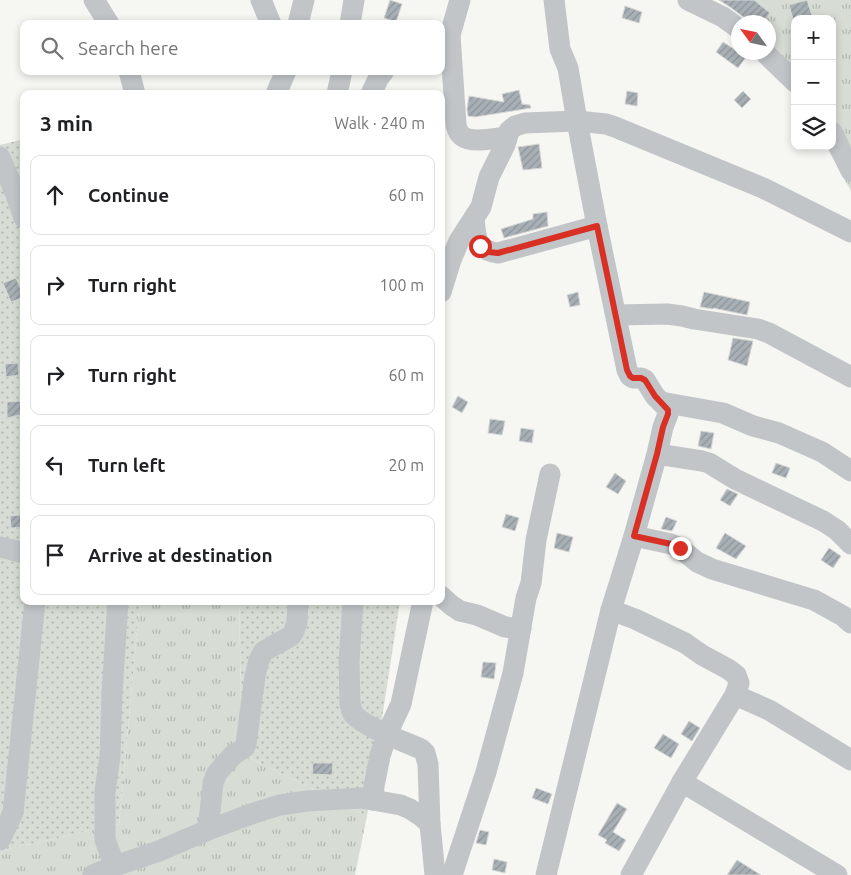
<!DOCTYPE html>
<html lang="en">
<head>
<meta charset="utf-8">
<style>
	body { margin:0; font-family:Ubuntu,sans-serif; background:#f2f2f2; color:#202124 }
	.controls { position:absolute; right:15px; top:15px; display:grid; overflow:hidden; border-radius:10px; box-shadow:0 2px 8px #0003 }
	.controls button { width:45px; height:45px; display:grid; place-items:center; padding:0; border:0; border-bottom:1px solid #e0e0e0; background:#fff; color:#202124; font:25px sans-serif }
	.compass { position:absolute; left:731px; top:15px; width:45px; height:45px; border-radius:50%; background:#fff; box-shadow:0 2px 8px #0003; rotate:303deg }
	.stop { position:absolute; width:15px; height:15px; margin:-11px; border:4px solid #d93025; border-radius:50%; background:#fff }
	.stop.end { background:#d93025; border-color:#fff; box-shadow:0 1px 5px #0008 }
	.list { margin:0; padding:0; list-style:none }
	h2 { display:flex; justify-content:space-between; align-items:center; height:65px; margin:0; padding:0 20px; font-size:21px }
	h2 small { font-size:16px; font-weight:400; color:#757577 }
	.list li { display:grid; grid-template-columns:32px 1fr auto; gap:15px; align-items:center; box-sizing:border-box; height:80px; margin:0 10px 10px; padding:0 10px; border:1px solid #e0e0e0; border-radius:10px }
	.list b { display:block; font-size:19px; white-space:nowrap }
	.list em { font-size:16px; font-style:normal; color:#757577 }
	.icon { flex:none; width:28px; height:28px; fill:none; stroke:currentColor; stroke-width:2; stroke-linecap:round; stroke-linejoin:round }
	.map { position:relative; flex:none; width:851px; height:875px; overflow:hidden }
	.search { position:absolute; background:#fff; box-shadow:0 2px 8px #0003; left:20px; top:20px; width:425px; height:55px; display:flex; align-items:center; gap:12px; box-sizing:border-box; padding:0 18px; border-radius:10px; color:#757577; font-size:19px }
	.panel { position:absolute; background:#fff; box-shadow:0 2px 8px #0003; left:20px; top:90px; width:425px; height:515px; border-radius:10px }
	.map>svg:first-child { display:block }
</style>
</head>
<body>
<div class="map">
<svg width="851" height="875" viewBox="0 0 851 875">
	<defs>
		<pattern id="grass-tufts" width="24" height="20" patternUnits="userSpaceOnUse" patternTransform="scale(1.25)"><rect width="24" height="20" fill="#d7ddd4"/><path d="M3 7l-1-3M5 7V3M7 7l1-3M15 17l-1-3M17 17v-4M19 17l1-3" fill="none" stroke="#b2b8b2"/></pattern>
		<pattern id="garden-dots" width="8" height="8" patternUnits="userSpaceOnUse" patternTransform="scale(1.25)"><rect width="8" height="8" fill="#d7ddd4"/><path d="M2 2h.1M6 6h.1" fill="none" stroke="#b2b8b2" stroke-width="1.8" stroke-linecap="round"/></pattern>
		<pattern id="building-hatch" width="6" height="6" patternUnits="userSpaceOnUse" patternTransform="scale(1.25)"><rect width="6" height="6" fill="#a8b0b6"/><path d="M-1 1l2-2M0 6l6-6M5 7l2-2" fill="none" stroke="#8c949a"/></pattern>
	</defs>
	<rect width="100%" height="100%" fill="#f6f6f3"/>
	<!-- grass -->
	<g fill="url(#grass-tufts)">
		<path d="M746 0H851V191L826 146H832V19H795V88L769 40 768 22H759Z"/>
		<path d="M140 601H239L242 754 367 816 355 875H0V851L119 824Z"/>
	</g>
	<!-- garden -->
	<g fill="url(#garden-dots)">
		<path d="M24 139V601H140L119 824 0 851V145Z"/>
		<path d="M239 601H400L367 816 242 754Z"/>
	</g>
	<!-- building -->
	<g fill="url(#building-hatch)" stroke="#d7d7d5">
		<path d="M390 0 402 4 396 22 384 18Z"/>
		<path d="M719 0H754L770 13 763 22H750L730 7Z"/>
		<path d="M807 0 813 19H793L789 5Z"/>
		<path d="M625 6 642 12 639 23 622 18Z"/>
		<path d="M723 42 746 57 738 68 716 52Z"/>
		<path d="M519 90 522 104 530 105 531 108 475 117 468 116 467 109 469 96 504 102 502 94Z"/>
		<path d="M627 91 638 93 637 106 625 104Z"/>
		<path d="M743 91 751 99 742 108 734 100Z"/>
		<path d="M539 144 542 168 523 170 518 147Z"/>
		<path d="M547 212 548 226 504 238 501 229 533 219V214Z"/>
		<path d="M16 278 24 297 11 302 3 283Z"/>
		<path d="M578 292 580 305 570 307 567 295Z"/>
		<path d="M704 292 750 302 747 315 713 308V309L700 307Z"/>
		<path d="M733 338 753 341 747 366 728 360Z"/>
		<path d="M18 363 19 375 6 377 5 364Z"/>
		<path d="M458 396 468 402 462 413 452 407Z"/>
		<path d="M21 401 23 414 7 418V402Z"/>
		<path d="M490 419 505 421 502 435 488 433Z"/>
		<path d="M521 428 534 430 532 443 519 441Z"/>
		<path d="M701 431 714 433 711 449 698 446Z"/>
		<path d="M776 463 790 468 786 478 772 473Z"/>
		<path d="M615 473 626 481 618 494 606 487Z"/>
		<path d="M727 489 738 494 730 506 720 500Z"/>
		<path d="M506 514 519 518 515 531 502 527Z"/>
		<path d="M22 515 23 527 11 528 10 516Z"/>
		<path d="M666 517 677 521 672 531 661 529Z"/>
		<path d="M557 533 573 537 569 552 554 548Z"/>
		<path d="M725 533 746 546 736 559 716 548Z"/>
		<path d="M829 548 841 556 833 568 821 560Z"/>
		<path d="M483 662 496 663 494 679 481 677Z"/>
		<path d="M689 721 700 728 692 741 681 734Z"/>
		<path d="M663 734 679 744 671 758 654 748Z"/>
		<path d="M313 763H333L332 775 312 774Z"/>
		<path d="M536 788 552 794 548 804 532 798Z"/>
		<path d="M617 803 627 809 613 832 626 840 619 851 605 843 607 840 598 835Z"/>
		<path d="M480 830 489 832 486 845 476 843Z"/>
		<path d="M494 859 507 862 505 873 492 870Z"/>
		<path d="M737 860 761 875H727Z"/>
	</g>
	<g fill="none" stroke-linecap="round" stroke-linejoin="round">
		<!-- minor -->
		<g stroke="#c1c5c8" stroke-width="21">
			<path d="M94 0 109 24"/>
			<path d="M261 0 271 24"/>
			<path d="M460 0 450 35 456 125C457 129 458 133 462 136 472 144 495 138 507 137"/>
			<path d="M688 0 723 17 738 28"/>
			<path d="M298 24 304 0"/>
			<path d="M350 24 354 0"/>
			<path d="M764 52 795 82"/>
			<path d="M129 71 135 94"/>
			<path d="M276 94 286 71"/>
			<path d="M337 94 342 71"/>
			<path d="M371 94 378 79 384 71"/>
			<path d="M832 132 851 171"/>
			<path d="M0 157 16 195 24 218"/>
			<path d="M474 218C476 237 475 250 498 253L597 226"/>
			<path d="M441 292 451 260 459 241 481 207 489 177 505 145 509 131 515 126 525 123 577 121 606 124 615 127 763 188 851 232"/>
			<path d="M616 315 667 314 682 316 694 319 758 329 769 333 851 377"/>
			<path d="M661 402 723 413 753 426 779 433 822 452 851 471"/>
			<path d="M657 454 702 461 709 463 735 479 823 521 837 530 851 544"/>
			<path d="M634 536 671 544 680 548 697 562 712 569 814 600 843 616 851 623"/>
			<path d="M0 547 24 553"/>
			<path d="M441 596 451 605 460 611 477 615 505 627 521 629"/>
			<path d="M353 601 349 662 350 704C351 708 352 712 354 715 365 727 405 742 421 749L425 753 428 764 430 824"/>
			<path d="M611 610 635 619 685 643 702 655 728 669 736 675 739 683 735 695 682 782 631 875"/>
			<path d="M735 695 769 710 851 760"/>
			<path d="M682 782 837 875"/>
			<path d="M373 800 374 786 380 756 387 734 401 704 423 601"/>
			<path d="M208 830 213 783 217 773 233 755 244 748 246 744 255 676 259 660 264 651 291 636 294 631 297 622 298 601"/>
			<path d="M0 840 13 813 35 601"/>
			<path d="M115 866 105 840V792L110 756 112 693 118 601"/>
			<path d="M93 875 115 866 159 851 208 830 254 813 280 805 307 801 361 798 401 805 410 809 421 816 430 824 435 875"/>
			<path d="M452 875 486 772 513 673 526 598 531 583 536 540 550 474"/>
			<path d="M546 875 611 610 634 536 657 454 663 427 668 414 669 410 655 396 645 380 641 378H633L630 376 627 370 597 226 577 121 568 68 560 49 554 0"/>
		</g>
	</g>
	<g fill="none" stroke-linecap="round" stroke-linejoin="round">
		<!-- route -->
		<path stroke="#d93025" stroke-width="6" d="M480 246 488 252 498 253 597 226 627 370 630 376 633 378H641L645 380 655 396 668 410V414L663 427 657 454 634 536 671 544 680 548"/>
	</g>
</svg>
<div class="controls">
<button>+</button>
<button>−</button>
<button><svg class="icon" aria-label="layers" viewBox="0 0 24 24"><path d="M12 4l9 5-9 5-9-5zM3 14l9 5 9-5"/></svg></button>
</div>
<svg class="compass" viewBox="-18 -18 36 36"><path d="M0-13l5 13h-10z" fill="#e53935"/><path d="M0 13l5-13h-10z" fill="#757577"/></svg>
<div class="stop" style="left:480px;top:246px"></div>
<div class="stop end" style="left:680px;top:548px"></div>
<div class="search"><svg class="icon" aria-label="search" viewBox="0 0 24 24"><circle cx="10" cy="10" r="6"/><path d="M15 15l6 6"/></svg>Search here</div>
<section class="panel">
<h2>3 min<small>Walk · 240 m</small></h2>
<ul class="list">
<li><svg class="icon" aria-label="ahead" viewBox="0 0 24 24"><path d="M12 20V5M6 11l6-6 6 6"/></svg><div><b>Continue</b></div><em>60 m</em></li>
<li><svg class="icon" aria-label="right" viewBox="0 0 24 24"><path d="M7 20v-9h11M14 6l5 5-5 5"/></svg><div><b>Turn right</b></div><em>100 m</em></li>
<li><svg class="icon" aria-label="right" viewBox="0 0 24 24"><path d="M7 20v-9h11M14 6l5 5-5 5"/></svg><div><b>Turn right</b></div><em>60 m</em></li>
<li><svg class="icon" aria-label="left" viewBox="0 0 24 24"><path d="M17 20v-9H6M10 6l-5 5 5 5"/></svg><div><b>Turn left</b></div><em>20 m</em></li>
<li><svg class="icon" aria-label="arrive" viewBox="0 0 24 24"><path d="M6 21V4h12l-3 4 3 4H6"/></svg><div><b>Arrive at destination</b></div></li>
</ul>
</section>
</div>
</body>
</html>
